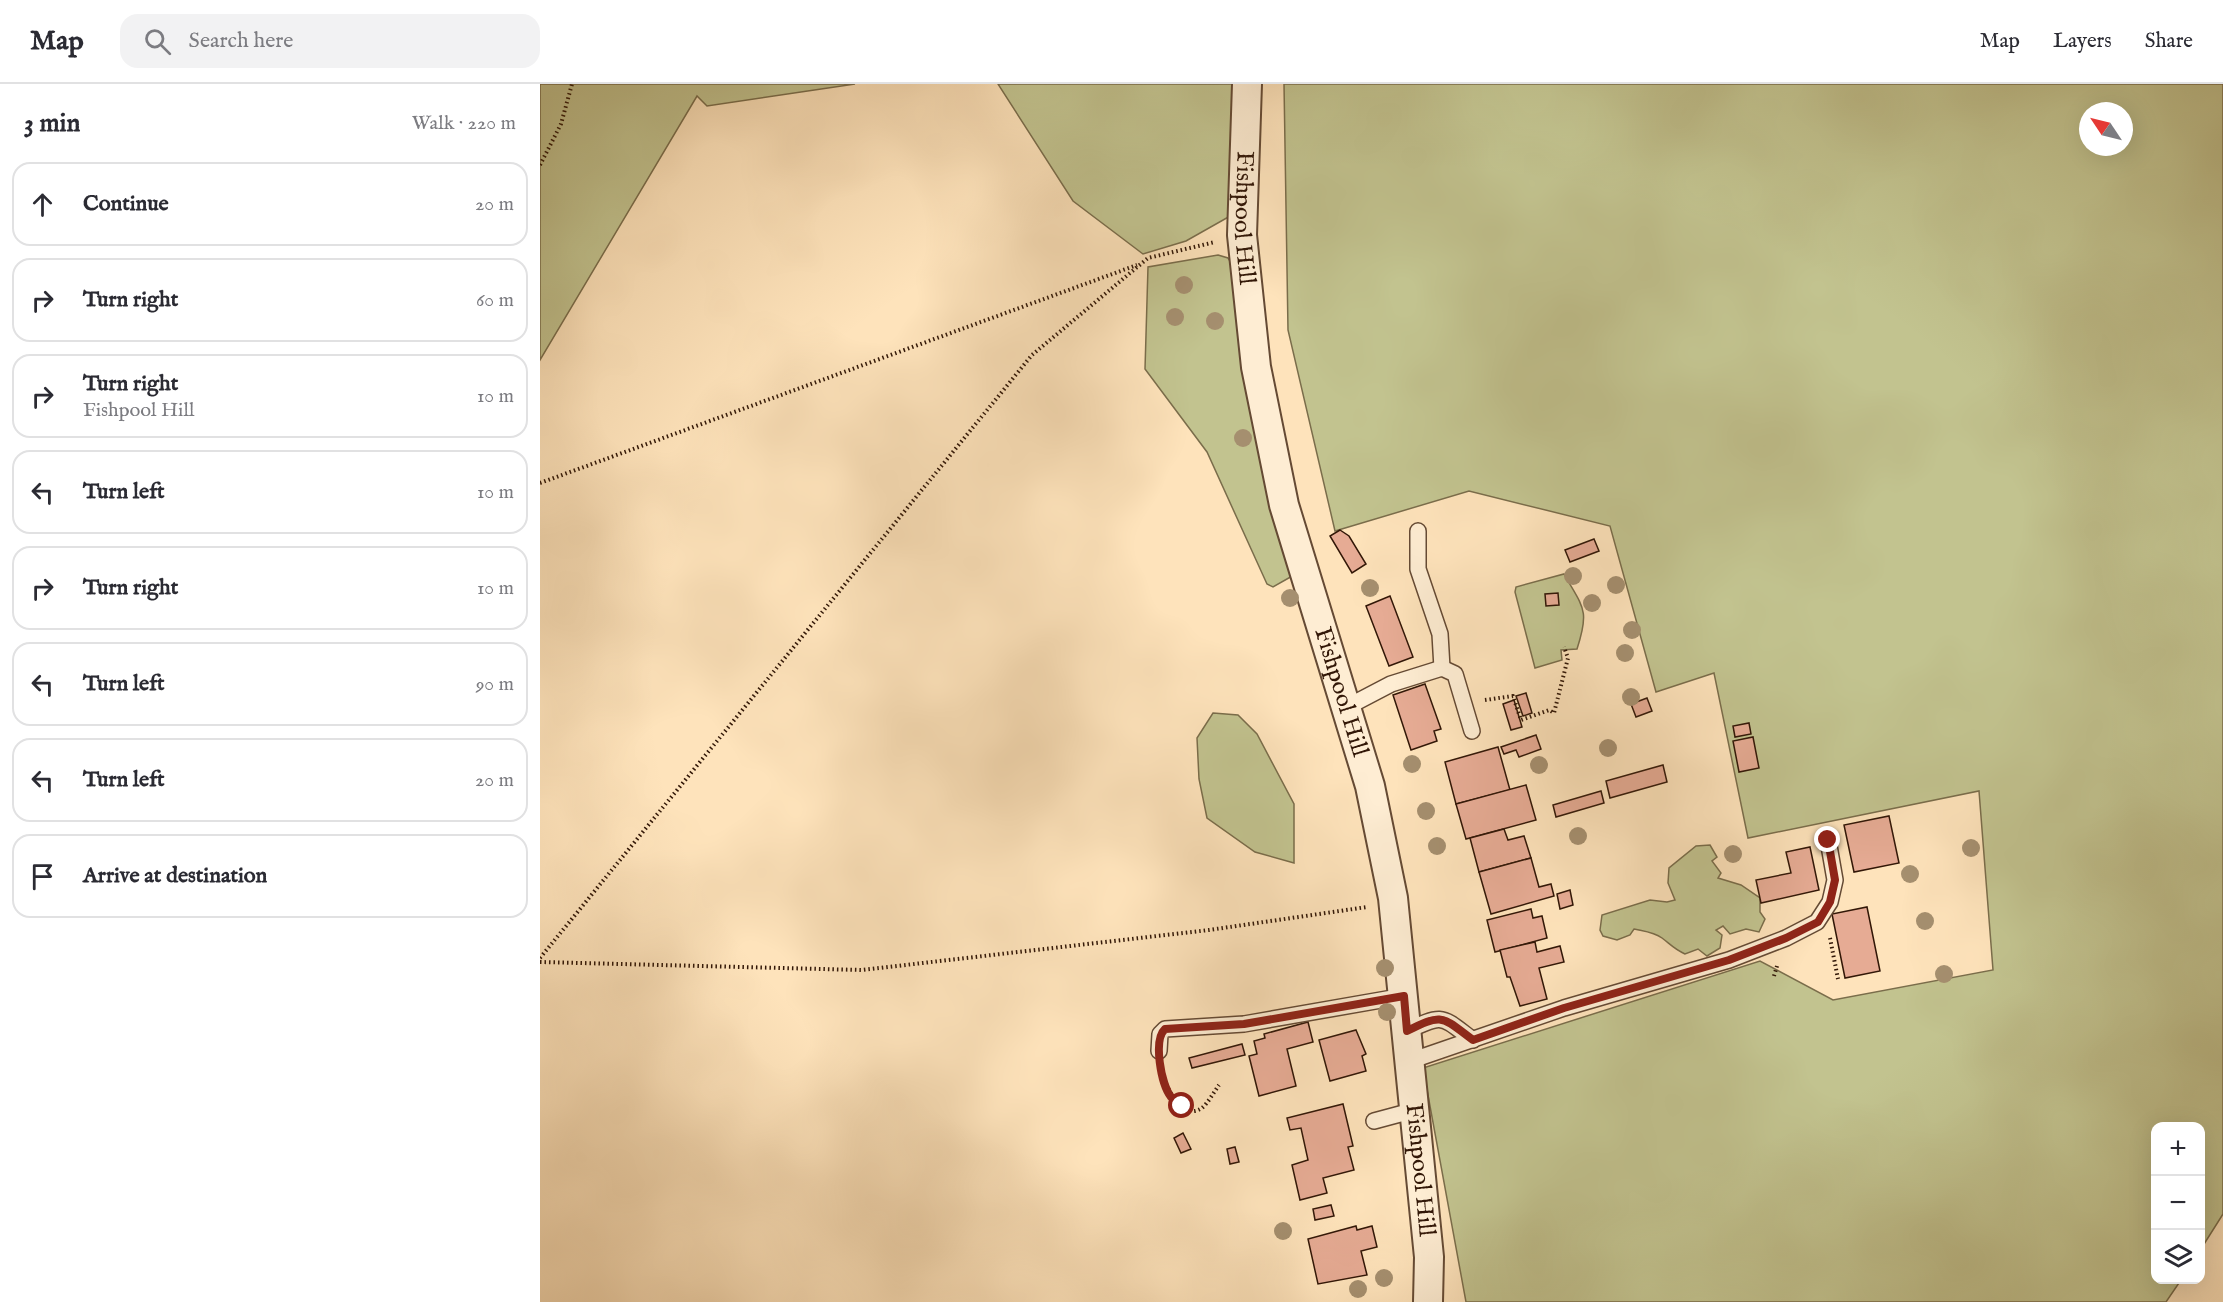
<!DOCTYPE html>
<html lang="en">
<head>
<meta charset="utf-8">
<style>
	body { margin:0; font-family:"IM FELL English",serif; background:#f2f2f3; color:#2b2b33 }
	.controls { position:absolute; right:18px; bottom:18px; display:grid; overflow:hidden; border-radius:12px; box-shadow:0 6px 24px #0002 }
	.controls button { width:54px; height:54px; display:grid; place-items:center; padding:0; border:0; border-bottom:2px solid #e1e1e2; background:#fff; color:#2b2b33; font:30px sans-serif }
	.compass { position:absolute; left:1539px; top:18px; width:54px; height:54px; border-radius:50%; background:#fff; box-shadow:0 6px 24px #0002; rotate:305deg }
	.stop { position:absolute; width:18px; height:18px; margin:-14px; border:4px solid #8f2418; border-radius:50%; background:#fff }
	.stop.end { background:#8f2418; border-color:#fff; box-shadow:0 2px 6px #0008 }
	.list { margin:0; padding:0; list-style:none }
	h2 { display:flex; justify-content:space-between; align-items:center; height:78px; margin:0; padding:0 24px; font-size:26px }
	h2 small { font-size:20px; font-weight:400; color:#7c7c81 }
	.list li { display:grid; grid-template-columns:39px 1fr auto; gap:18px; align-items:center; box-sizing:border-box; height:84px; margin:0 12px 12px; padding:0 12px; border:2px solid #e1e1e2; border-radius:18px }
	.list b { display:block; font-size:22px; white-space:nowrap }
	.list p { margin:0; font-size:20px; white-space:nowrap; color:#7c7c81 }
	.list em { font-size:20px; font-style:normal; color:#7c7c81 }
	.icon { flex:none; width:33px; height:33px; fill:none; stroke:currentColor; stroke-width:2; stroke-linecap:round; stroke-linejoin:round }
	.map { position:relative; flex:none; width:1683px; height:1218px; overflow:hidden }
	header { display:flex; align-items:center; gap:36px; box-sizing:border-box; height:84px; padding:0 30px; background:#fff; border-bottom:2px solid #e1e1e2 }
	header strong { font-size:28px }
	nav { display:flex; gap:33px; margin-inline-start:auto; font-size:21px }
	.search { width:420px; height:54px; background:#f2f2f3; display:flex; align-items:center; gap:15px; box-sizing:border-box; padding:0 21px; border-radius:18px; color:#7c7c81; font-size:22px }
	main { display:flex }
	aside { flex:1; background:#fff }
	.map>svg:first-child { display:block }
</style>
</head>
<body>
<header>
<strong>Map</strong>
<div class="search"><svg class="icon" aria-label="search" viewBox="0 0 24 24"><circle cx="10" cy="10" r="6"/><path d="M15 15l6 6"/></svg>Search here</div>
<nav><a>Map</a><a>Layers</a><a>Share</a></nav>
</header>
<main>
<aside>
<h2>3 min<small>Walk · 220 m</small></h2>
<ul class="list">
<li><svg class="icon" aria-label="ahead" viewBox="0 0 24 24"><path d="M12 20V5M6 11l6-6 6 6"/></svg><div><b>Continue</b></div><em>20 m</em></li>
<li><svg class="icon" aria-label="right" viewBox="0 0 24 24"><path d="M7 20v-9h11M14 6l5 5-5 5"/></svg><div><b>Turn right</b></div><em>60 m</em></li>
<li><svg class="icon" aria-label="right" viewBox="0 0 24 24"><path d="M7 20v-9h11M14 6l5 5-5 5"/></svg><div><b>Turn right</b><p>Fishpool Hill</p></div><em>10 m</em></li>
<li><svg class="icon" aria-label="left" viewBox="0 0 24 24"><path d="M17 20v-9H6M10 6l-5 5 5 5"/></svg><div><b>Turn left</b></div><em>10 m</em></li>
<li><svg class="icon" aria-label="right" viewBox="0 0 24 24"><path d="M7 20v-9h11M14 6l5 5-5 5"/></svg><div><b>Turn right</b></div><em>10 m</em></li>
<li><svg class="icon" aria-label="left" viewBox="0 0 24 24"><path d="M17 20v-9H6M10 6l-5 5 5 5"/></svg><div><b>Turn left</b></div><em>90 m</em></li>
<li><svg class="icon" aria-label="left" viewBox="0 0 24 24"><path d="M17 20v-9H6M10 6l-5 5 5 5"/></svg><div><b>Turn left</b></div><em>20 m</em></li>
<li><svg class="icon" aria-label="arrive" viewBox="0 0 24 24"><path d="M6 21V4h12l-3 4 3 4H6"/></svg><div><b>Arrive at destination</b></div></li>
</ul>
</aside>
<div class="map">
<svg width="1683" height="1218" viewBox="0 0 1683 1218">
	<rect width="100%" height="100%" fill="#fee3bb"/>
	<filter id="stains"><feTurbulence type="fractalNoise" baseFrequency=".00333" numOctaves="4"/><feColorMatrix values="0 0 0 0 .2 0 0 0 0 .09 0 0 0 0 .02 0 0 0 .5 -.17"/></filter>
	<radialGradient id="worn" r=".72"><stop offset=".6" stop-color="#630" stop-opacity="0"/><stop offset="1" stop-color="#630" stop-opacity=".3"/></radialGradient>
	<!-- green -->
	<g fill="#c2c38f" stroke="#7a6d4b" stroke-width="1.5" fill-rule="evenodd">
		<path d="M0 0H315L167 22 157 12 0 276Z"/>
		<path d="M458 0H701L692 131 646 157 603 170 533 117Z"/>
		<path d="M744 0H1683V1130L1661 1165 1660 1042H1616V1196H1641L1626 1218H926L883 984 1220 877 1293 916 1453 886 1439 707 1208 754 1174 589 1116 608 1070 442 929 407 795 447 748 246ZM1548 27H1584V63H1548Z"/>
		<path d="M678 171 688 174 694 183 754 491 733 503 727 500 667 368 605 285 608 183Z"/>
		<path d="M1024 490C1043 524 1050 525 1037 565L1021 566 1022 576 995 584 975 508 976 503Z"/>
		<path d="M673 629 698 631 717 650 754 720V779L715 768 667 734 659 695 657 654Z"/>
		<path d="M1170 761 1177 773 1172 777 1181 789 1178 794 1201 801 1220 814V828L1225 835 1219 848 1206 845 1190 850 1183 842 1176 846 1182 851 1180 864 1167 872 1158 865 1145 870C1134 865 1130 860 1122 854 1114 848 1102 847 1094 845L1090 851 1077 856 1063 852 1060 846 1062 831 1110 816 1127 818 1135 816 1128 799 1129 784 1156 762Z"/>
	</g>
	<!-- building -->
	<g fill="#e6ab94" stroke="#321707" stroke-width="1.5">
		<path d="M800 446 809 452 826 480 812 489 790 452Z"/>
		<path d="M1054 455 1059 467 1030 478 1025 466Z"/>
		<path d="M1018 509 1019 521 1006 522 1005 510Z"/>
		<path d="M850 512 873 573 849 582 826 522Z"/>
		<path d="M885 600 901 645 894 647 897 657 871 666 853 611Z"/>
		<path d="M986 609 992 629 983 632 976 612Z"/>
		<path d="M1107 614 1112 627 1096 633 1091 620Z"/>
		<path d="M974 616 982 643 971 646 963 620Z"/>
		<path d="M1209 639 1211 650 1195 653 1193 642Z"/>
		<path d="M996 651 1001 665 979 673 976 666 964 670 961 663Z"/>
		<path d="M1213 653 1219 684 1199 688 1193 657Z"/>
		<path d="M958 663 970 706 916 720 905 678Z"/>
		<path d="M1123 681 1127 698 1070 714 1066 697Z"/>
		<path d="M986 701 996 736 926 755 916 720Z"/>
		<path d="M1061 707 1064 719 1016 733 1013 721Z"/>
		<path d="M1349 732 1359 779 1314 788 1304 741Z"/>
		<path d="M964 745 968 756 984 752 991 774 939 788 930 754Z"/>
		<path d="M1270 763 1279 806 1221 819 1216 796 1251 789 1246 768Z"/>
		<path d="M991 774 999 803 1011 800 1014 812 951 830 939 788Z"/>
		<path d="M1030 806 1033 821 1020 825 1017 810Z"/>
		<path d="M1327 823 1340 887 1305 894 1292 830Z"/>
		<path d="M991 825 993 834 1002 832 1007 854 955 868 947 836Z"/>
		<path d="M995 858 997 868 1020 862 1024 878 999 884 1007 915 980 922 970 893H967L960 866Z"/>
		<path d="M768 938 773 958 747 965 756 1002 719 1012 709 972 717 970 714 957 725 954 724 950Z"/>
		<path d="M816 946 826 970 822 972 826 987 790 997 779 956Z"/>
		<path d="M702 960 705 971 652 984 649 974Z"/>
		<path d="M803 1020 813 1062 808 1063 814 1086 783 1094 787 1109 760 1116 752 1081 768 1076 761 1044 750 1046 747 1034Z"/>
		<path d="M643 1049 651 1065 641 1069 634 1054Z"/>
		<path d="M695 1063 699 1078 690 1080 687 1065Z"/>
		<path d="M791 1121 794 1132 775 1136 773 1125Z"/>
		<path d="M816 1142 817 1146 832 1142 837 1163 821 1167 827 1191 778 1200 768 1155Z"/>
	</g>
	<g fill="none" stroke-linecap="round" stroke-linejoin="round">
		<defs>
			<g id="lane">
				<path d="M878 447V485L900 550 902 584"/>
				<path d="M807 623 851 600 902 584 915 590 932 647"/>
				<path d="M867 947C904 929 901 932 933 956"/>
				<path d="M619 967 620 950 625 945 704 940 864 912"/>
				<path d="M870 977 1024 924 1189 876 1246 854 1277 838 1290 818 1295 796 1288 756"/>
				<path d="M834 1037 875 1026"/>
			</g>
			<g id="street">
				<path id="s1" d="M707 0 702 151 716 283 744 421 830 702 853 814 889 1173 888 1218"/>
			</g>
		</defs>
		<!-- lane casing -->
		<use href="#lane" stroke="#654a34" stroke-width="18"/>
		<!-- street casing -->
		<use href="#street" stroke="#654a34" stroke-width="32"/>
		<!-- path -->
		<g stroke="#321707" stroke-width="4" stroke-dasharray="1.5 3" stroke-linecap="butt">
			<path d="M0 81 21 40 32 0"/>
			<path d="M0 399 597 181"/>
			<path d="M945 616 973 612 981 636 1009 626 1014 629 1028 574 1024 563"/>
			<path d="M1290 854 1298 895"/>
			<path d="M0 874 492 271 608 174 675 158"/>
			<path d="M0 878 322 886 669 846 827 823"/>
			<path d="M1234 892 1237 882"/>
			<path d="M622 988C626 1002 641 1038 662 1024 668 1019 674 1008 679 1001"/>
		</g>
		<!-- lane -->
		<use href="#lane" stroke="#feedd3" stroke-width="15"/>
		<!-- street -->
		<use href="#street" stroke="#feedd3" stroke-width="28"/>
	</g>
	<!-- trees -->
	<g fill="#a58f6f">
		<circle cx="644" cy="201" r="9"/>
		<circle cx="635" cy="233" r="9"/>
		<circle cx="675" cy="237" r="9"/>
		<circle cx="703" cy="354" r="9"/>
		<circle cx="1033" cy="492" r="9"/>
		<circle cx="1076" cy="501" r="9"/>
		<circle cx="830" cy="504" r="9"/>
		<circle cx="750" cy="514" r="9"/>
		<circle cx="1052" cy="519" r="9"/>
		<circle cx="1092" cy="546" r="9"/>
		<circle cx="1085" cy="569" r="9"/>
		<circle cx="1091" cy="613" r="9"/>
		<circle cx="1068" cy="664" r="9"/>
		<circle cx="872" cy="680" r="9"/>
		<circle cx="999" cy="681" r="9"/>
		<circle cx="886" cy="727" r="9"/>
		<circle cx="1038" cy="752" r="9"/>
		<circle cx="897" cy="762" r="9"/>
		<circle cx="1431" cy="764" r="9"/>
		<circle cx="1193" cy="770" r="9"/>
		<circle cx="1370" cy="790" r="9"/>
		<circle cx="1385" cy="837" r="9"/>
		<circle cx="845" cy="884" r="9"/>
		<circle cx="1404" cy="890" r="9"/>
		<circle cx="847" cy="928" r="9"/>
		<circle cx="743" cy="1147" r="9"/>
		<circle cx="844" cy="1194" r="9"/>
		<circle cx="818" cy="1205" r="9"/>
	</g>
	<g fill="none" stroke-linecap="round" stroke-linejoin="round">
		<!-- route -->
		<path stroke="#8f2418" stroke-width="8" d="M642 1022C639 1019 634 1016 631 1013 621 1000 613 956 625 945L704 940 864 912 867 947C903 929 901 932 933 956L1024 924 1189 876 1246 854 1278 838 1290 818 1295 796 1288 756"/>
	</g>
	<g text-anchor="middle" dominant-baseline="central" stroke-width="5" stroke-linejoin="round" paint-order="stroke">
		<!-- street labels -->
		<g font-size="24" fill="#321707" stroke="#feedd3">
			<text stroke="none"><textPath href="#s1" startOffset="134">Fishpool Hill</textPath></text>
			<text stroke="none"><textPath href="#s1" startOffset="620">Fishpool Hill</textPath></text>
			<text stroke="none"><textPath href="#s1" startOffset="1106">Fishpool Hill</textPath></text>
		</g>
	</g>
	<rect width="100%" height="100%" filter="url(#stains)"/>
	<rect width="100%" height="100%" fill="url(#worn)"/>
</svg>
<div class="controls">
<button>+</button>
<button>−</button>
<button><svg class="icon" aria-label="layers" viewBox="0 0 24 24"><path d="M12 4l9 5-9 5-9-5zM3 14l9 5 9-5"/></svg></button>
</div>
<svg class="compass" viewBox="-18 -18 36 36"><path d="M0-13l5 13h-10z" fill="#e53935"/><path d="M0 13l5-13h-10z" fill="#7c7c81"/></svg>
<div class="stop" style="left:642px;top:1022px"></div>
<div class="stop end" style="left:1288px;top:756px"></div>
</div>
</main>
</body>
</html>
